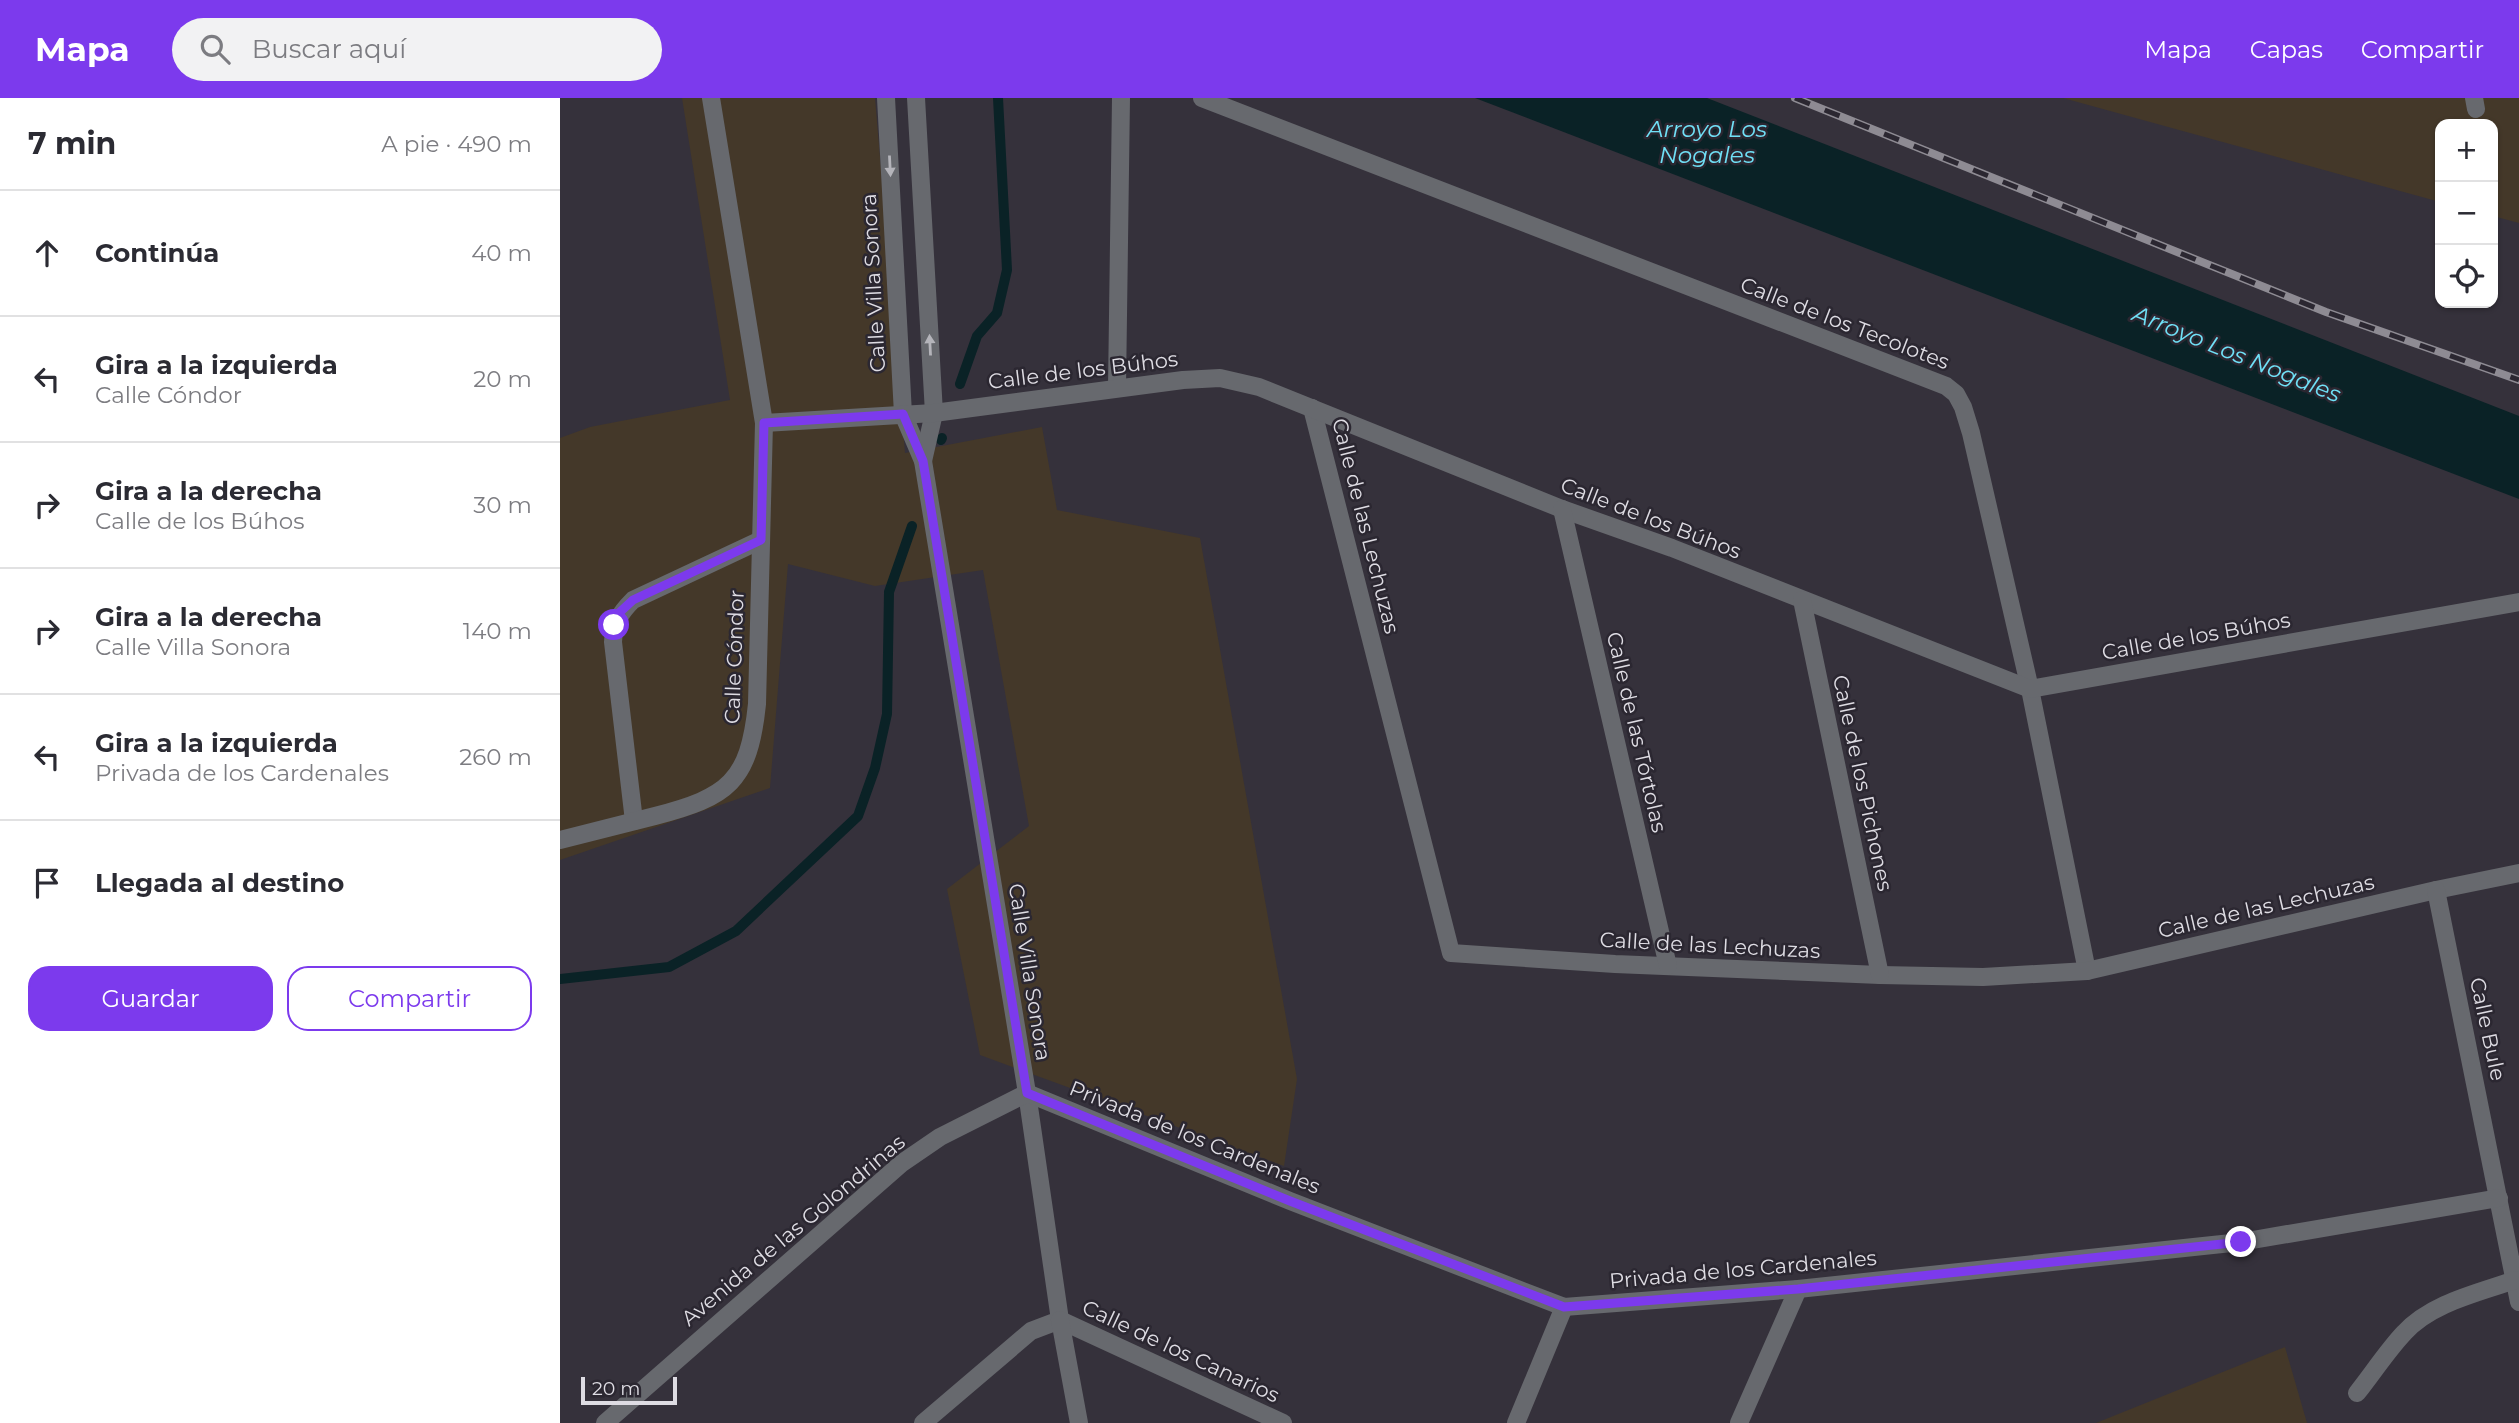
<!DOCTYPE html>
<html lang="es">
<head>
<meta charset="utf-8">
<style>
	body { margin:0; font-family:Montserrat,sans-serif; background:#f2f2f3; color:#2b2b33 }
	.controls { position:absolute; right:21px; top:21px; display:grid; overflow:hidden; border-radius:14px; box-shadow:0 2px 5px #0004 }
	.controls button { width:63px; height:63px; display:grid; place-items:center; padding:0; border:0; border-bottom:2px solid #e1e1e2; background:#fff; color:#2b2b33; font:35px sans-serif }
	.scale { position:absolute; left:21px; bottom:18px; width:96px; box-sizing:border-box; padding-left:7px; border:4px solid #dedce3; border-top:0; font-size:19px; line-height:24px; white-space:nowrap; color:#dedce3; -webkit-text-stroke:5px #2b2731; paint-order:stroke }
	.stop { position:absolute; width:21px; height:21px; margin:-16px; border:5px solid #7c3aed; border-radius:50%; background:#fff }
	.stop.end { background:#7c3aed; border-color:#fff; box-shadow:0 2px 7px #0008 }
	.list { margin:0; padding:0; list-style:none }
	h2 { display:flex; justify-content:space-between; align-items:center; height:91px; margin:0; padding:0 28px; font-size:30px }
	h2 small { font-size:23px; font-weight:400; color:#7c7c81 }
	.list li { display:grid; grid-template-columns:46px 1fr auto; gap:21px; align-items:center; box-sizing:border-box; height:126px; padding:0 28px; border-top:2px solid #e1e1e2 }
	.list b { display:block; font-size:26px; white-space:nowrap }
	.list p { margin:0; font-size:23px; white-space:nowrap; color:#7c7c81 }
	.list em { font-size:23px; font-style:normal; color:#7c7c81 }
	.actions { display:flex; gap:14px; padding:21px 28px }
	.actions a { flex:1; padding:16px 0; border:2px solid #7c3aed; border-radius:21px; text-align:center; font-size:24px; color:#7c3aed }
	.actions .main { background:#7c3aed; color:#fff }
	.icon { flex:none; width:38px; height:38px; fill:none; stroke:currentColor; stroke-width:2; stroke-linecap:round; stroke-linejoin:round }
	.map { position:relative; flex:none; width:1959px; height:1325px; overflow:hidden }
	header { display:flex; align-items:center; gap:42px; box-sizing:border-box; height:98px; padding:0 35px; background:#7c3aed; color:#fff }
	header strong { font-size:33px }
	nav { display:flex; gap:38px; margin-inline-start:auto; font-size:24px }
	.search { width:490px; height:63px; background:#f2f2f3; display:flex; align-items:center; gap:18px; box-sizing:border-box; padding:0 24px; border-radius:38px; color:#7c7c81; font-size:26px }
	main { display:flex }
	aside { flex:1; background:#fff }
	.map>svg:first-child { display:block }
</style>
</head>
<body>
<header>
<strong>Mapa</strong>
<div class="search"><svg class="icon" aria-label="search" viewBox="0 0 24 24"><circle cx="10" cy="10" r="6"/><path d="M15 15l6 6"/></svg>Buscar aquí</div>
<nav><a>Mapa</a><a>Capas</a><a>Compartir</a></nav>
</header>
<main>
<aside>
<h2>7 min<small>A pie · 490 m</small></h2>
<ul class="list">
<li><svg class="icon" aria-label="ahead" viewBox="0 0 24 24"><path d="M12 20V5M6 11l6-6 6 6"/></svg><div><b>Continúa</b></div><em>40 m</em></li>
<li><svg class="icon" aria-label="left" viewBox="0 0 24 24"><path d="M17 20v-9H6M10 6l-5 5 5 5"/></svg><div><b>Gira a la izquierda</b><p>Calle Cóndor</p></div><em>20 m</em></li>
<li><svg class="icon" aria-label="right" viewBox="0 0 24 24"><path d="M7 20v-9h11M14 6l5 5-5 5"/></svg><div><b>Gira a la derecha</b><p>Calle de los Búhos</p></div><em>30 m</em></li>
<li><svg class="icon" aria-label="right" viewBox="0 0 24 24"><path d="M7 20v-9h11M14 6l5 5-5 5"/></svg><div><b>Gira a la derecha</b><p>Calle Villa Sonora</p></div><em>140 m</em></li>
<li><svg class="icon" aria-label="left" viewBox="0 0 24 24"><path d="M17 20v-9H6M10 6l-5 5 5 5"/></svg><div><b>Gira a la izquierda</b><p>Privada de los Cardenales</p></div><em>260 m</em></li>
<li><svg class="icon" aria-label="arrive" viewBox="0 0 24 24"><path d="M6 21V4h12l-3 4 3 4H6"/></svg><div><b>Llegada al destino</b></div></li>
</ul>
<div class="actions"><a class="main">Guardar</a><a>Compartir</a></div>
</aside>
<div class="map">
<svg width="1959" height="1325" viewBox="0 0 1959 1325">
	<rect width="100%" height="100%" fill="#35313b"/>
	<!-- commercial -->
	<g fill="#443829">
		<path d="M122 0H315L345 355 482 329 497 412 640 440 737 981 724 1068 420 957 387 791 469 728 423 472 315 488 228 466 210 690 0 762V340L30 329 170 302Z"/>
		<path d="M1503 0H1959V125L1933 118V26H1880V104Z"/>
		<path d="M1725 1249 1747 1325H1536Z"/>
	</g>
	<!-- water -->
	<path fill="#0a2226" d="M915 0H1147L1959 318V401Z"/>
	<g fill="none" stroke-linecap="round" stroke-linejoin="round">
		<!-- stream -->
		<g stroke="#0a2226" stroke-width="10">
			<path d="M400 286 417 238 437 215 447 172 438 0"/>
			<path d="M381 342 382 340"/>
			<path d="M0 881 109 869 176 833 298 718 315 670 327 616 329 494 352 428"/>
		</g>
		<!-- minor -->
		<g stroke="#67696e" stroke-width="18">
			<path d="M326 0 343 316 363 363 467 995 500 1222 471 1233 363 1325"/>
			<path d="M356 0 374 315 363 363"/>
			<path d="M642 0 1386 288 1396 296 1403 309 1411 335 1470 591 1527 873"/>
			<path d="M1914 0 1916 11"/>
			<path d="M557 290 561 0"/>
			<path d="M752 310 891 855 1055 866 1320 877 1423 879 1527 873 1876 792 1959 775"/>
			<path d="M204 325 374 315 623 282 660 280 699 289 1002 411 1112 450 1470 591 1959 504"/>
			<path d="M1002 411 1108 868"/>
			<path d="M1242 502 1320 877"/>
			<path d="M74 723 53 544C54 525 59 516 73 502L201 442"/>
			<path d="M0 742C32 734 63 726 95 718 168 699 189 684 197 606L204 325 151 0"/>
			<path d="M1876 792 1959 1204"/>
			<path d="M500 1222 723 1325"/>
			<path d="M500 1222 519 1325"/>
			<path d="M1797 1295C1813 1275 1827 1253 1844 1235 1871 1205 1918 1195 1955 1182"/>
			<path d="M45 1325 342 1065 380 1039 467 995 730 1103 1004 1209 1238 1191 1681 1144 1939 1100"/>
			<path d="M956 1325 1004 1209"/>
			<path d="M1179 1325 1238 1191"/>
		</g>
		<defs>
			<path id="rail" d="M1235 0 1766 214 1959 282"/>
		</defs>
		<!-- rail casing -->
		<use href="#rail" stroke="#8e8b93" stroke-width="8"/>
		<!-- rail -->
		<use href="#rail" stroke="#2b2731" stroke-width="5" stroke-dasharray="16" stroke-linecap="butt"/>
	</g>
	<!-- one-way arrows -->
	<defs><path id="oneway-solid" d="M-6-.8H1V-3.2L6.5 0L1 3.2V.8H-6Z" transform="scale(1.75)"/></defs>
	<g fill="#b4b4ba">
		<use href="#oneway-solid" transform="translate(330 68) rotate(87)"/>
		<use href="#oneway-solid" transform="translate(370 247) rotate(-93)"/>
	</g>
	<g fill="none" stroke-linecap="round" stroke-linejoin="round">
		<!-- route -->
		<path stroke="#7c3aed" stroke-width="9" d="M54 527 60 514 73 502 201 442 204 325 343 316 363 363 467 995 730 1103 1004 1209 1238 1191 1681 1144"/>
	</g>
	<g text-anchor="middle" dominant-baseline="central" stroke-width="5" stroke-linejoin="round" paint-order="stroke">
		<!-- street labels -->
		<g font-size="21" fill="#dedce3" stroke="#2b2731">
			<text transform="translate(313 185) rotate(-93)">Calle Villa Sonora</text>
			<text transform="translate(1285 225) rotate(21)">Calle de los Tecolotes</text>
			<text transform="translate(523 272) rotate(-7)">Calle de los Búhos</text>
			<text transform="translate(1091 420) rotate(21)">Calle de los Búhos</text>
			<text transform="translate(806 428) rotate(76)">Calle de las Lechuzas</text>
			<text transform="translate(1636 538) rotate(-10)">Calle de los Búhos</text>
			<text transform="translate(174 559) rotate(-88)">Calle Cóndor</text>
			<text transform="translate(1077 634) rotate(77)">Calle de las Tórtolas</text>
			<text transform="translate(1303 685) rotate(78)">Calle de los Pichones</text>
			<text transform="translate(1706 808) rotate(-13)">Calle de las Lechuzas</text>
			<text transform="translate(1150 847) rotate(3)">Calle de las Lechuzas</text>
			<text transform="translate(470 874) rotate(81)">Calle Villa Sonora</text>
			<text transform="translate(1928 931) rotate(78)">Calle Bule</text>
			<text transform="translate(635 1039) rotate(22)">Privada de los Cardenales</text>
			<text transform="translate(233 1132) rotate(-40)">Avenida de las Golondrinas</text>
			<text transform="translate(1183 1171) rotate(-5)">Privada de los Cardenales</text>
			<text transform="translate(621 1253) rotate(25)">Calle de los Canarios</text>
		</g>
		<!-- water labels -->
		<g font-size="23" font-style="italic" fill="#70e1f7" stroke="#2b2731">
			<text x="1147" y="31">Arroyo Los<tspan x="1147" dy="26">Nogales</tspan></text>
			<text transform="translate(1677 256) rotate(22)">Arroyo Los Nogales</text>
		</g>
	</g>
</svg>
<div class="controls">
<button>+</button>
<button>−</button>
<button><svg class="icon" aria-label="locate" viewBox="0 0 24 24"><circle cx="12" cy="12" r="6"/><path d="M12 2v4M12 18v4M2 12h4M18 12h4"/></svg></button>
</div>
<div class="scale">20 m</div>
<div class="stop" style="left:54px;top:527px"></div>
<div class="stop end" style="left:1681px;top:1144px"></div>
</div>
</main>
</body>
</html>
